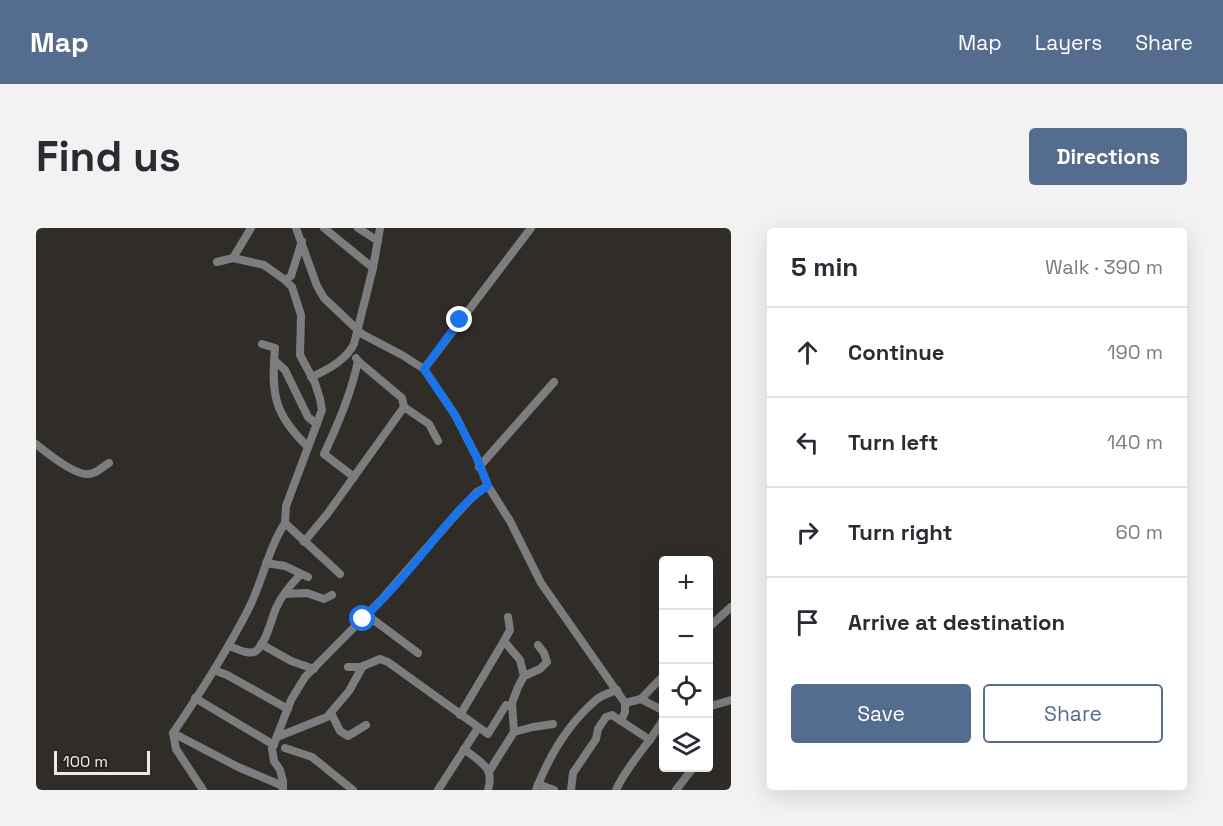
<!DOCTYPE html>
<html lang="en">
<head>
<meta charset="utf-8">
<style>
	body { margin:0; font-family:"Space Grotesk",sans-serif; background:#f2f2f3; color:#2b2b33 }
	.controls { position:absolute; right:18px; bottom:18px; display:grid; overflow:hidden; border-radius:6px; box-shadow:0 6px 24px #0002 }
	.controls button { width:54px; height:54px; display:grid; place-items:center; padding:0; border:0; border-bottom:2px solid #e1e1e2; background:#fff; color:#2b2b33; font:30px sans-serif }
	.scale { position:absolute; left:18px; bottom:15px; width:96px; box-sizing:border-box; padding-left:6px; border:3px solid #edebe8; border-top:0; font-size:16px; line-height:21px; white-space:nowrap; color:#edebe8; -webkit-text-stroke:4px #26231f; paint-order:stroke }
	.stop { position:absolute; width:18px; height:18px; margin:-14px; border:4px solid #1a73e8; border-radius:50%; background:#fff }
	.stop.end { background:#1a73e8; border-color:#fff; box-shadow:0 2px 6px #0008 }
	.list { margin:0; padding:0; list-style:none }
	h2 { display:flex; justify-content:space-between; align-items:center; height:78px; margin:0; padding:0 24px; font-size:26px }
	h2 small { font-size:20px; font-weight:400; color:#7c7c81 }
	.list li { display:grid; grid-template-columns:39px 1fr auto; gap:18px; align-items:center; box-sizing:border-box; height:90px; padding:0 24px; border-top:2px solid #e1e1e2 }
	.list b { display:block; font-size:22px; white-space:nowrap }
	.list em { font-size:20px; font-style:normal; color:#7c7c81 }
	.actions { display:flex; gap:12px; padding:18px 24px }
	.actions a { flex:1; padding:14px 0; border:2px solid #546c8d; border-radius:6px; text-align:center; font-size:21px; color:#546c8d }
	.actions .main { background:#546c8d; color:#fff }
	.icon { flex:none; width:33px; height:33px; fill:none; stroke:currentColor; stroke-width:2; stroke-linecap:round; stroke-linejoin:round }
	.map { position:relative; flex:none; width:695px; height:562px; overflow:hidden; border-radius:6px }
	header { display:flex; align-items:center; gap:36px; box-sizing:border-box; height:84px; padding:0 30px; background:#546c8d; color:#fff }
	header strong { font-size:28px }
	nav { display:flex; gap:33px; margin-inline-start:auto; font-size:21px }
	.intro { display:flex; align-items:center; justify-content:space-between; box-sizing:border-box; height:144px; padding:0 36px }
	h1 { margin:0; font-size:42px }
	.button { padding:15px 27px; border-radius:6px; background:#546c8d; color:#fff; font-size:21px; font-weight:700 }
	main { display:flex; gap:36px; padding:0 36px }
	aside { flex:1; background:#fff; border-radius:6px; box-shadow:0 6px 24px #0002 }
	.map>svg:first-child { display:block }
</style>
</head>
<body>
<header>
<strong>Map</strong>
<nav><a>Map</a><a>Layers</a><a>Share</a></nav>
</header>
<div class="intro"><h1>Find us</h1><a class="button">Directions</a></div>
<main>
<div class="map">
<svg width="695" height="562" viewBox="0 0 695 562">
	<rect width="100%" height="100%" fill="#302d29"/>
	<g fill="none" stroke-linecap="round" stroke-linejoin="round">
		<!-- minor -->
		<g stroke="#7b7d7f" stroke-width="8">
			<path d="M288 0 337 40"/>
			<path d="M322 0 342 13"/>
			<path d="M197 30 228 37 249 52 255 48 266 13"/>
			<path d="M181 34 197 30 215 0"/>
			<path d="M249 52 256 59 265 87 264 127 279 155 284 171 286 182 250 278 249 295 304 346"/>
			<path d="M226 116 239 120C235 167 238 186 272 219"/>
			<path d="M238 132 249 142 272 189 281 196"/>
			<path d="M388 141 495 0"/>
			<path d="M275 149C292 142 310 132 318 116L337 40 344 0"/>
			<path d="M368 179 393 196 402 213"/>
			<path d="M0 216C11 225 37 246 51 246 59 247 66 239 73 235"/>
			<path d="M443 239 518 154"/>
			<path d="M318 249 288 226C302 196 315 166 322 133L320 130"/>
			<path d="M452 258 474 293 505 355 589 475 605 471 628 483"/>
			<path d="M268 314 292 285 368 179 366 170 322 133"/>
			<path d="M230 335 249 338 272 349"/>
			<path d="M249 366 271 365 288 371 296 367"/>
			<path d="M331 387 382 425"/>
			<path d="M472 389 474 402 468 413 484 432 488 448"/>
			<path d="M672 400 695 379"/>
			<path d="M225 416 255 433 278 441"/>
			<path d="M193 418C200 420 213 428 220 423 230 416 235 392 240 380 246 367 255 356 265 346"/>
			<path d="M312 439H325L344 431 352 434 452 506 470 477 476 479"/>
			<path d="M178 442 191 447 252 481"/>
			<path d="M159 470 238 517"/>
			<path d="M605 471 628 447"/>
			<path d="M672 479 695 472"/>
			<path d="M295 485 304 503 312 508 330 497"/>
			<path d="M424 487 468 413"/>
			<path d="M585 493 589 484V475"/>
			<path d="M672 503V505"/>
			<path d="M478 504 497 499 517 496"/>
			<path d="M137 505 202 539 247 558"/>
			<path d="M241 509 291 489 313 463 327 438"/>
			<path d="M249 520 276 529 317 562"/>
			<path d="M428 521C445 535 459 539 452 562"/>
			<path d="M454 542 478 504 476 475 482 459 488 448 504 441 511 434 508 425 502 417"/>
			<path d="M502 556 518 562"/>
			<path d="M167 562 140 521 137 505C165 464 191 423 213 380 227 352 232 321 249 295"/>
			<path d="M247 562V553L244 542 238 533 236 521 255 472 269 449 347 370 415 292 441 264 452 258 441 230 419 187 388 141 366 127 326 106 288 70 281 58 260 0"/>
			<path d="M402 562 442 500"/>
			<path d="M500 562C513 528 532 496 560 472 565 467 574 465 581 462"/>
			<path d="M535 562 537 545 560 511 562 501 570 489 576 487 614 512"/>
			<path d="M580 562C592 535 614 516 628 490"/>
			<path d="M640 562 657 540"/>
		</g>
	</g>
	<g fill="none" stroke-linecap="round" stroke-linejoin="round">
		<!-- route -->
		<path stroke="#1a73e8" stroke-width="8" d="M327 391C352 367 375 340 396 314 413 294 430 271 452 258L441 230 419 187 388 141 424 92"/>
	</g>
</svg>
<div class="controls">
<button>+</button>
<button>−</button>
<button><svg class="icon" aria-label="locate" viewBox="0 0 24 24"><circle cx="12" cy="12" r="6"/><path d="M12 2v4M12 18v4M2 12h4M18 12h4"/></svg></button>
<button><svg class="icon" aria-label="layers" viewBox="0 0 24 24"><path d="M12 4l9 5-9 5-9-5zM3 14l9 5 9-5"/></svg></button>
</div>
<div class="scale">100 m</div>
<div class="stop" style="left:327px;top:391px"></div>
<div class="stop end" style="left:424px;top:92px"></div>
</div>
<aside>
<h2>5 min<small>Walk · 390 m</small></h2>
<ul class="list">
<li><svg class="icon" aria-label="ahead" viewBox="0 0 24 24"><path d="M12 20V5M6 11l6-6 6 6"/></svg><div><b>Continue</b></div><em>190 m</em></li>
<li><svg class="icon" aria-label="left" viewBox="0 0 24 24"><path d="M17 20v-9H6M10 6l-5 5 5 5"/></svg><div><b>Turn left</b></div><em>140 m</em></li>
<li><svg class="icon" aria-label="right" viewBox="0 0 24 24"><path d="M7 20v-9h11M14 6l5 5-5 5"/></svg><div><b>Turn right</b></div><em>60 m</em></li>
<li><svg class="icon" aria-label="arrive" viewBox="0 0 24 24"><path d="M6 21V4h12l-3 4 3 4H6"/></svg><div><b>Arrive at destination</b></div></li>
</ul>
<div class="actions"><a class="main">Save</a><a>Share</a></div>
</aside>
</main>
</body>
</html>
